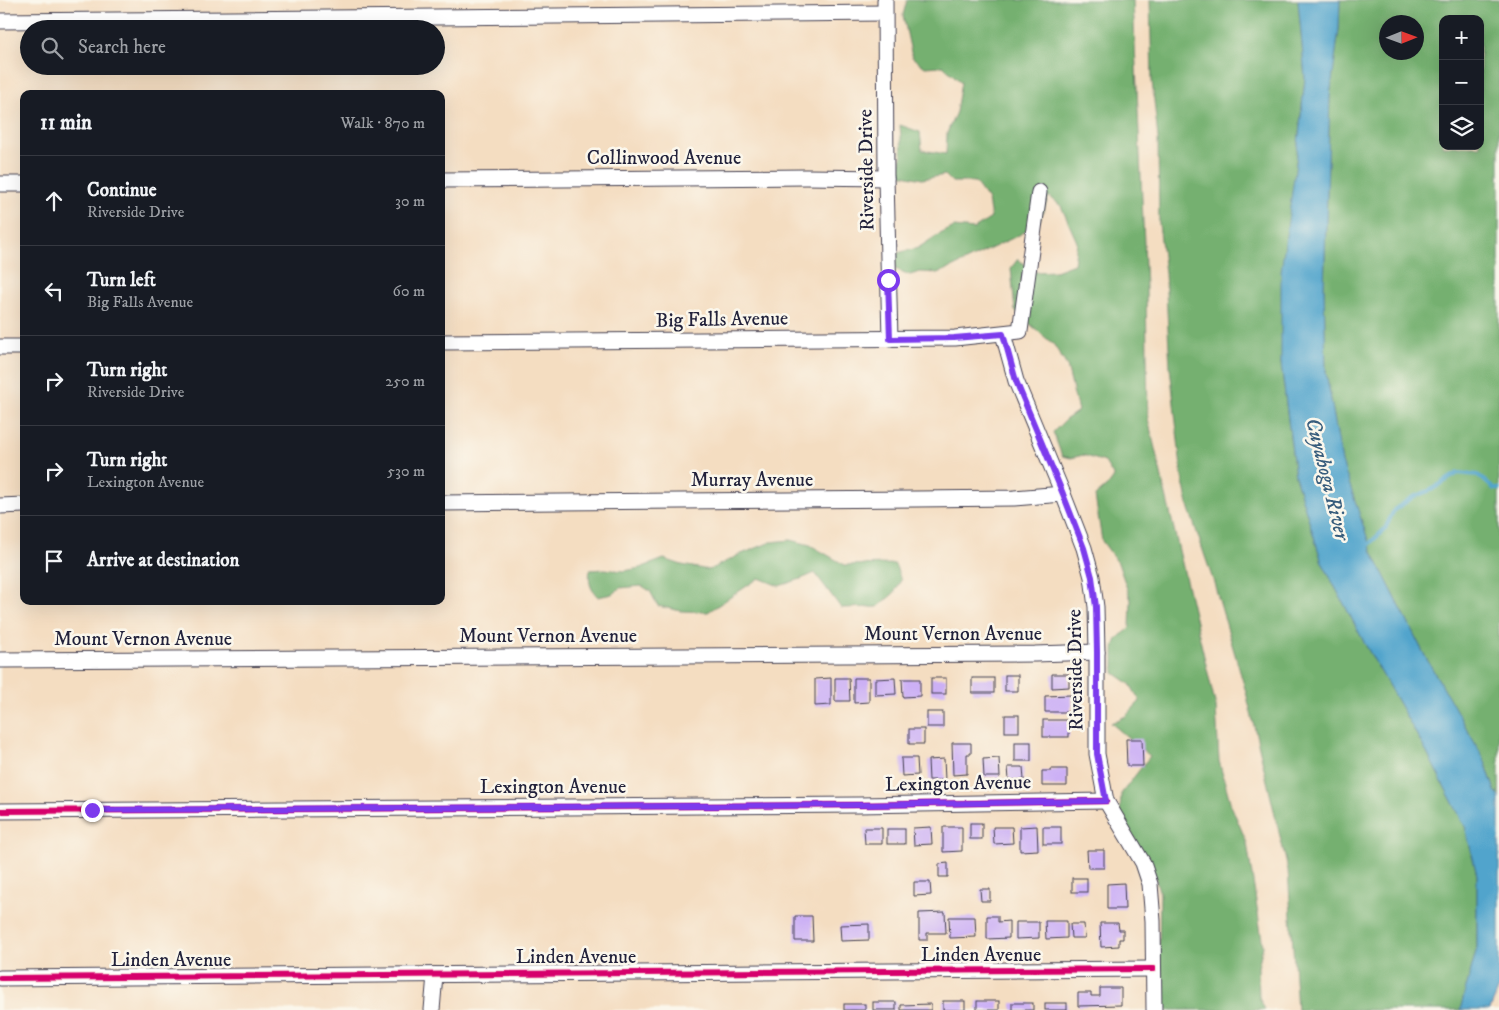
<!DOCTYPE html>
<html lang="en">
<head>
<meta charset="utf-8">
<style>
	body { margin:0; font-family:"IM FELL DW Pica",serif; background:#20242c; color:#f1f3f6 }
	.controls { position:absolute; right:15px; top:15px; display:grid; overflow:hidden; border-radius:10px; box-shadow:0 5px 20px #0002 }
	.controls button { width:45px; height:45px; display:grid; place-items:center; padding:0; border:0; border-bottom:1px solid #363941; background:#171b24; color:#f1f3f6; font:25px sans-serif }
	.compass { position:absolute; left:1379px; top:15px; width:45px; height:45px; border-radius:50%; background:#171b24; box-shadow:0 5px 20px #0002; rotate:89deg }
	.stop { position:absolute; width:15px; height:15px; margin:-11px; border:4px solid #7c3aed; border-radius:50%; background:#fff }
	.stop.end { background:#7c3aed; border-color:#fff; box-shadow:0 1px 5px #0008 }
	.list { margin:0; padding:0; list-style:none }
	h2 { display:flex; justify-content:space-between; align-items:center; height:65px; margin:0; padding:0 20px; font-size:21px }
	h2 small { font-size:16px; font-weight:400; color:#9ea1a6 }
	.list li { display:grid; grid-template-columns:32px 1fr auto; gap:15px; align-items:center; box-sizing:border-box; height:90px; padding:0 20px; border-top:1px solid #363941 }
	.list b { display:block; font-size:19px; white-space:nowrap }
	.list p { margin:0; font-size:16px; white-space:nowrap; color:#9ea1a6 }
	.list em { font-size:16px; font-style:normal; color:#9ea1a6 }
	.icon { flex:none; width:28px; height:28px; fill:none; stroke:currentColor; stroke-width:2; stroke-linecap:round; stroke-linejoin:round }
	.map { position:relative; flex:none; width:1499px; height:1010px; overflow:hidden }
	.search { position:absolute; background:#171b24; box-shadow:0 5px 20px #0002; left:20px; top:20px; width:425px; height:55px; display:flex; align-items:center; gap:12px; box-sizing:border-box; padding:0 18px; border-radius:28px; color:#9ea1a6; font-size:19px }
	.panel { position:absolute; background:#171b24; box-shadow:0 5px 20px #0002; left:20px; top:90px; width:425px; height:515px; border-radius:10px }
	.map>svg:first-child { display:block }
</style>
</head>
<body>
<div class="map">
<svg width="1499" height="1010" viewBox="0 0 1499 1010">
	<rect width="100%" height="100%" fill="#fbf7ec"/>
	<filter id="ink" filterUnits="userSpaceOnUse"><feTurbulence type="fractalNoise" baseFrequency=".02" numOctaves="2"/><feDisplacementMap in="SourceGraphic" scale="10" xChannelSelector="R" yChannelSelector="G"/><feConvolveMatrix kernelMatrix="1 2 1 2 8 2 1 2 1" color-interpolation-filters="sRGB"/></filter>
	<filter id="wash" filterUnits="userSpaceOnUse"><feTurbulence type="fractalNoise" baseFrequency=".0096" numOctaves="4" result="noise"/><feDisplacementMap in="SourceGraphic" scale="20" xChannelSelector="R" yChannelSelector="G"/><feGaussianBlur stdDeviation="1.12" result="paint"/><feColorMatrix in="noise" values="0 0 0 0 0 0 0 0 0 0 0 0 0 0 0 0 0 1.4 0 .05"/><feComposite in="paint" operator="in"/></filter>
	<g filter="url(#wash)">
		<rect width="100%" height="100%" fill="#f4ddc1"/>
		<!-- forest -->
		<g fill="#74b070" stroke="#4b6956" fill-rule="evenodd">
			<path d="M907 0H1133L1146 287 1148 419 1216 707 1219 761 1231 805 1247 843 1263 946 1258 967 1259 997 1265 1010H1158L1160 894 1153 870 1120 814 1121 794 1150 756 1111 723 1126 716 1140 701 1130 684 1114 673V647L1117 639 1130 627 1131 600 1118 563 1102 541 1095 496 1109 484 1114 477 1105 462 1083 455 1071 458 1062 456 1053 432 1065 420 1078 411 1067 366 1054 345 1015 311 1011 268 1018 259 1034 272 1055 271 1074 264 1077 242 1061 206 1049 196 1039 222 1019 235 951 268 938 273 920 272 910 275 895 269 897 253 918 248 936 236 954 227 974 229 991 218 988 200 975 182H952L945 175 922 179 899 174 902 153 900 125 920 132 922 150 946 154 947 133 956 112 961 82 943 66 925 67 912 57 903 15Z"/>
			<path d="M1150 0H1298L1305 78 1296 163 1281 363 1295 476 1322 562 1365 644 1427 753 1465 826 1477 875V948L1460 1010H1297L1288 870 1246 692 1214 583 1189 509 1182 477 1170 367 1165 273 1159 224 1158 139 1152 81Z"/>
			<path d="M1340 0H1499V796L1495 791 1484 759 1425 656 1372 552 1342 462 1326 372 1324 288 1330 96 1339 29ZM1443 19H1480V146H1443ZM1386 22H1416V52H1386Z"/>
			<path d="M791 540 810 545 845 565 895 564 901 580 894 593 878 607 841 608 815 573 801 579 779 586 759 578 708 612 681 611 658 606 650 591 642 586 620 588 612 594 598 597C590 589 588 581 590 570L605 569 624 571 640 568 664 559 682 565 709 570 739 555 771 542Z"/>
		</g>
		<!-- water -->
		<path fill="#51a4cc" stroke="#3a6384" d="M1298 0H1340L1339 29 1330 96 1324 288 1326 372 1342 462 1372 552 1425 656 1484 759 1495 791 1499 796V988L1490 1010H1460L1477 948V875L1465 826 1427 753 1365 644 1322 562 1295 476 1281 363V272L1296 163 1305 78Z"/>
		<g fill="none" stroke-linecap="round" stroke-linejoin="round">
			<!-- stream -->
			<path stroke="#51a4cc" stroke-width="4" d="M1369 544 1385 529 1394 510 1413 497 1431 490 1458 473 1478 475 1494 489H1499"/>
		</g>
		<g id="blocks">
			<!-- building -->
			<g fill="#ccb0f5">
				<path d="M1052 674H1069V687L1052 688Z"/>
				<rect x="1005" y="675" width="13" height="16"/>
				<path d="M831 678V705L815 706V679Z"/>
				<path d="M835 678H849L850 701H835Z"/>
				<path d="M854 678H869V702L854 703Z"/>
				<path d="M895 678 896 694 875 695V679Z"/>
				<rect x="931" y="678" width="15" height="16"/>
				<rect x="972" y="678" width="22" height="15"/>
				<path d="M902 679H920V696L903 697Z"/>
				<path d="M1071 695V712H1045V696Z"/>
				<rect x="927" y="712" width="16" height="15"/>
				<rect x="1005" y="715" width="14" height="17"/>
				<rect x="1043" y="720" width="26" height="17"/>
				<rect x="909" y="729" width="15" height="15"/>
				<path d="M1126 739H1142L1143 766H1127Z"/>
				<rect x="1015" y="742" width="16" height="19"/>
				<path d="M952 743H971V754H967V774L953 775Z"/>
				<path d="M901 758H917L918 775 902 776Z"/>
				<path d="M999 758 1000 777H984L983 759Z"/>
				<path d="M944 759 945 780H929L928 760Z"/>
				<path d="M1008 767H1023L1024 780H1009Z"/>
				<path d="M1051 769H1067V786H1042V771H1051Z"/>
				<rect x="970" y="823" width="12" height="16"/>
				<path d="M1037 826 1038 850 1020 851V827Z"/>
				<path d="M931 827 932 844 914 845 913 828Z"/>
				<path d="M943 827H962V851L943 852Z"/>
				<path d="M993 827H1012L1013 843 994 844Z"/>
				<rect x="1043" y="827" width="18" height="17"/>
				<path d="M864 828H882V844H865Z"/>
				<rect x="887" y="829" width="18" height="15"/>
				<path d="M1087 850H1104V868H1088Z"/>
				<path d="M948 863V877H939V864Z"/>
				<rect x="1072" y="878" width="15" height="14"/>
				<path d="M914 882H930L931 895 914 896Z"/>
				<path d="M1124 883 1125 909H1107V884Z"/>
				<path d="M980 889H990V901H981Z"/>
				<path d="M945 912 946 933H927V940H919V913Z"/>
				<path d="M795 916H812L813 941H795Z"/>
				<path d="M987 916H998V922L1009 921V938L987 939Z"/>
				<path d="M949 917H975L976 937 950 938Z"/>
				<path d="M1045 921H1067V938L1046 939Z"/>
				<path d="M1016 922H1039V938L1016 939Z"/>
				<path d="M1100 923H1118L1119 930H1123V939H1119V946L1101 947Z"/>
				<path d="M869 924V940L841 941 840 925Z"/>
				<path d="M1070 924H1084L1085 938H1071Z"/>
				<path d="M1100 988H1121V1005L1078 1006V993H1091V996H1100Z"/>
				<rect x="943" y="1001" width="22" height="9"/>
				<rect x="977" y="1001" width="22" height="9"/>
				<rect x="873" y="1002" width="23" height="8"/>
				<rect x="1012" y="1003" width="21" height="7"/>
				<rect x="1045" y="1003" width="22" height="7"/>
				<rect x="844" y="1004" width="21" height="6"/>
				<path d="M931 1004V1010H901V1005Z"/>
			</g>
		</g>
	</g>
	<g filter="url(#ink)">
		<use href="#blocks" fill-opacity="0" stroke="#423e4f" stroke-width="1"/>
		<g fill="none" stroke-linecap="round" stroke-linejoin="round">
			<defs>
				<g id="minor">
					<path d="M885 0 886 178 890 339"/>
					<path d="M0 21 884 13"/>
					<path d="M441 180 806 177 886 178"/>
					<path d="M0 184H24"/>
					<path d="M1003 334 1016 381 1063 494 1084 548 1092 577 1096 607 1097 652V754L1106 801 1143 863 1150 884 1153 921 1154 1010"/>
					<path d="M441 342 955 338 1020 331 1039 192"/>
					<path d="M0 347H24"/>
					<path d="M441 503 916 499 1014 498 1063 494"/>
					<path d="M0 506 24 505"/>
					<path d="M0 660 1035 654 1097 652"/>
					<path d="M0 811 859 805 1106 801"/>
					<path d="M0 978 1153 969"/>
					<path d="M432 1010 435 975"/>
				</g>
			</defs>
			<!-- minor casing -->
			<use href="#minor" stroke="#423e4f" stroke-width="17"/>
			<!-- minor -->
			<use href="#minor" stroke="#fff" stroke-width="15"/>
			<defs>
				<g id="cycleway">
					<path d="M0 811 859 805 1106 801"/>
					<path d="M0 978 1153 969"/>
				</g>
			</defs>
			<!-- cycleway casing -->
			<use href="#cycleway" stroke="#fbf7ec" stroke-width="9"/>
			<!-- cycleway -->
			<use href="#cycleway" stroke="#d6006c" stroke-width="6"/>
		</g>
	</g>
	<g fill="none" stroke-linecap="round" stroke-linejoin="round" filter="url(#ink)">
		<!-- route -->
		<path stroke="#7c3aed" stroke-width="6" d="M92 810 859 805 1106 801 1097 754V652L1096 607 1092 577 1084 548 1063 494 1016 381 1003 334 954 338 890 339 888 280"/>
	</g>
	<g text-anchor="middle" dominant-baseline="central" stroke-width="5" stroke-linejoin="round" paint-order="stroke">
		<!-- street labels -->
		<g font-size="20" fill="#22223b" stroke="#fbf7ec">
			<text x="664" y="158">Collinwood Avenue</text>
			<text transform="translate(867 170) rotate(-91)">Riverside Drive</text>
			<text transform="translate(722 320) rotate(-1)">Big Falls Avenue</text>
			<text x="752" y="480">Murray Avenue</text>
			<text x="953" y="634">Mount Vernon Avenue</text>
			<text x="548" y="636">Mount Vernon Avenue</text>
			<text x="143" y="639">Mount Vernon Avenue</text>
			<text transform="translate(1076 670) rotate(-91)">Riverside Drive</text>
			<text transform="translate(958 784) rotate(-1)">Lexington Avenue</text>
			<text x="553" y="787">Lexington Avenue</text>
			<text x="981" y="955">Linden Avenue</text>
			<text x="576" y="957">Linden Avenue</text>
			<text x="171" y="960">Linden Avenue</text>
		</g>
		<!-- water labels -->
		<g font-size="21" font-style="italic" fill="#375c7c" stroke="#fbf7ec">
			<text transform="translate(1327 479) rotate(76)">Cuyahoga River</text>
		</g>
	</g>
</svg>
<div class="controls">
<button>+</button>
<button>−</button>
<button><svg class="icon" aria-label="layers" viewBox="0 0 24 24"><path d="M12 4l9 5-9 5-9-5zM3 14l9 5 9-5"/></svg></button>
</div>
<svg class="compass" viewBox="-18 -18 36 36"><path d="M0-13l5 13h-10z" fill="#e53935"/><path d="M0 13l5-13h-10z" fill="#9ea1a6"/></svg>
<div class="stop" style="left:888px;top:280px"></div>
<div class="stop end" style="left:92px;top:810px"></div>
<div class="search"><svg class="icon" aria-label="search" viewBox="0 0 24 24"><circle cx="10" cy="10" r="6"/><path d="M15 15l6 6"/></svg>Search here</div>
<section class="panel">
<h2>11 min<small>Walk · 870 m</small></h2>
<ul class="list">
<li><svg class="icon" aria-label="ahead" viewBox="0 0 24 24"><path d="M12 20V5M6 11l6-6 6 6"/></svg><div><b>Continue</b><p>Riverside Drive</p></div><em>30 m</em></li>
<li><svg class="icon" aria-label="left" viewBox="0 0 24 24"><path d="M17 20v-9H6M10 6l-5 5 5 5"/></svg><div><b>Turn left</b><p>Big Falls Avenue</p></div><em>60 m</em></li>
<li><svg class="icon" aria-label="right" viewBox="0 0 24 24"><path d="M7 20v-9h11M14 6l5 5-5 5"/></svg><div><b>Turn right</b><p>Riverside Drive</p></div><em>250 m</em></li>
<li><svg class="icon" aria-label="right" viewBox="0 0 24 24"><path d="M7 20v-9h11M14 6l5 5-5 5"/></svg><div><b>Turn right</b><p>Lexington Avenue</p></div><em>530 m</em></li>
<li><svg class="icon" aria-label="arrive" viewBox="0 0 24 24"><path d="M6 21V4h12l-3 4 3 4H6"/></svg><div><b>Arrive at destination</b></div></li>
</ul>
</section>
</div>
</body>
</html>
